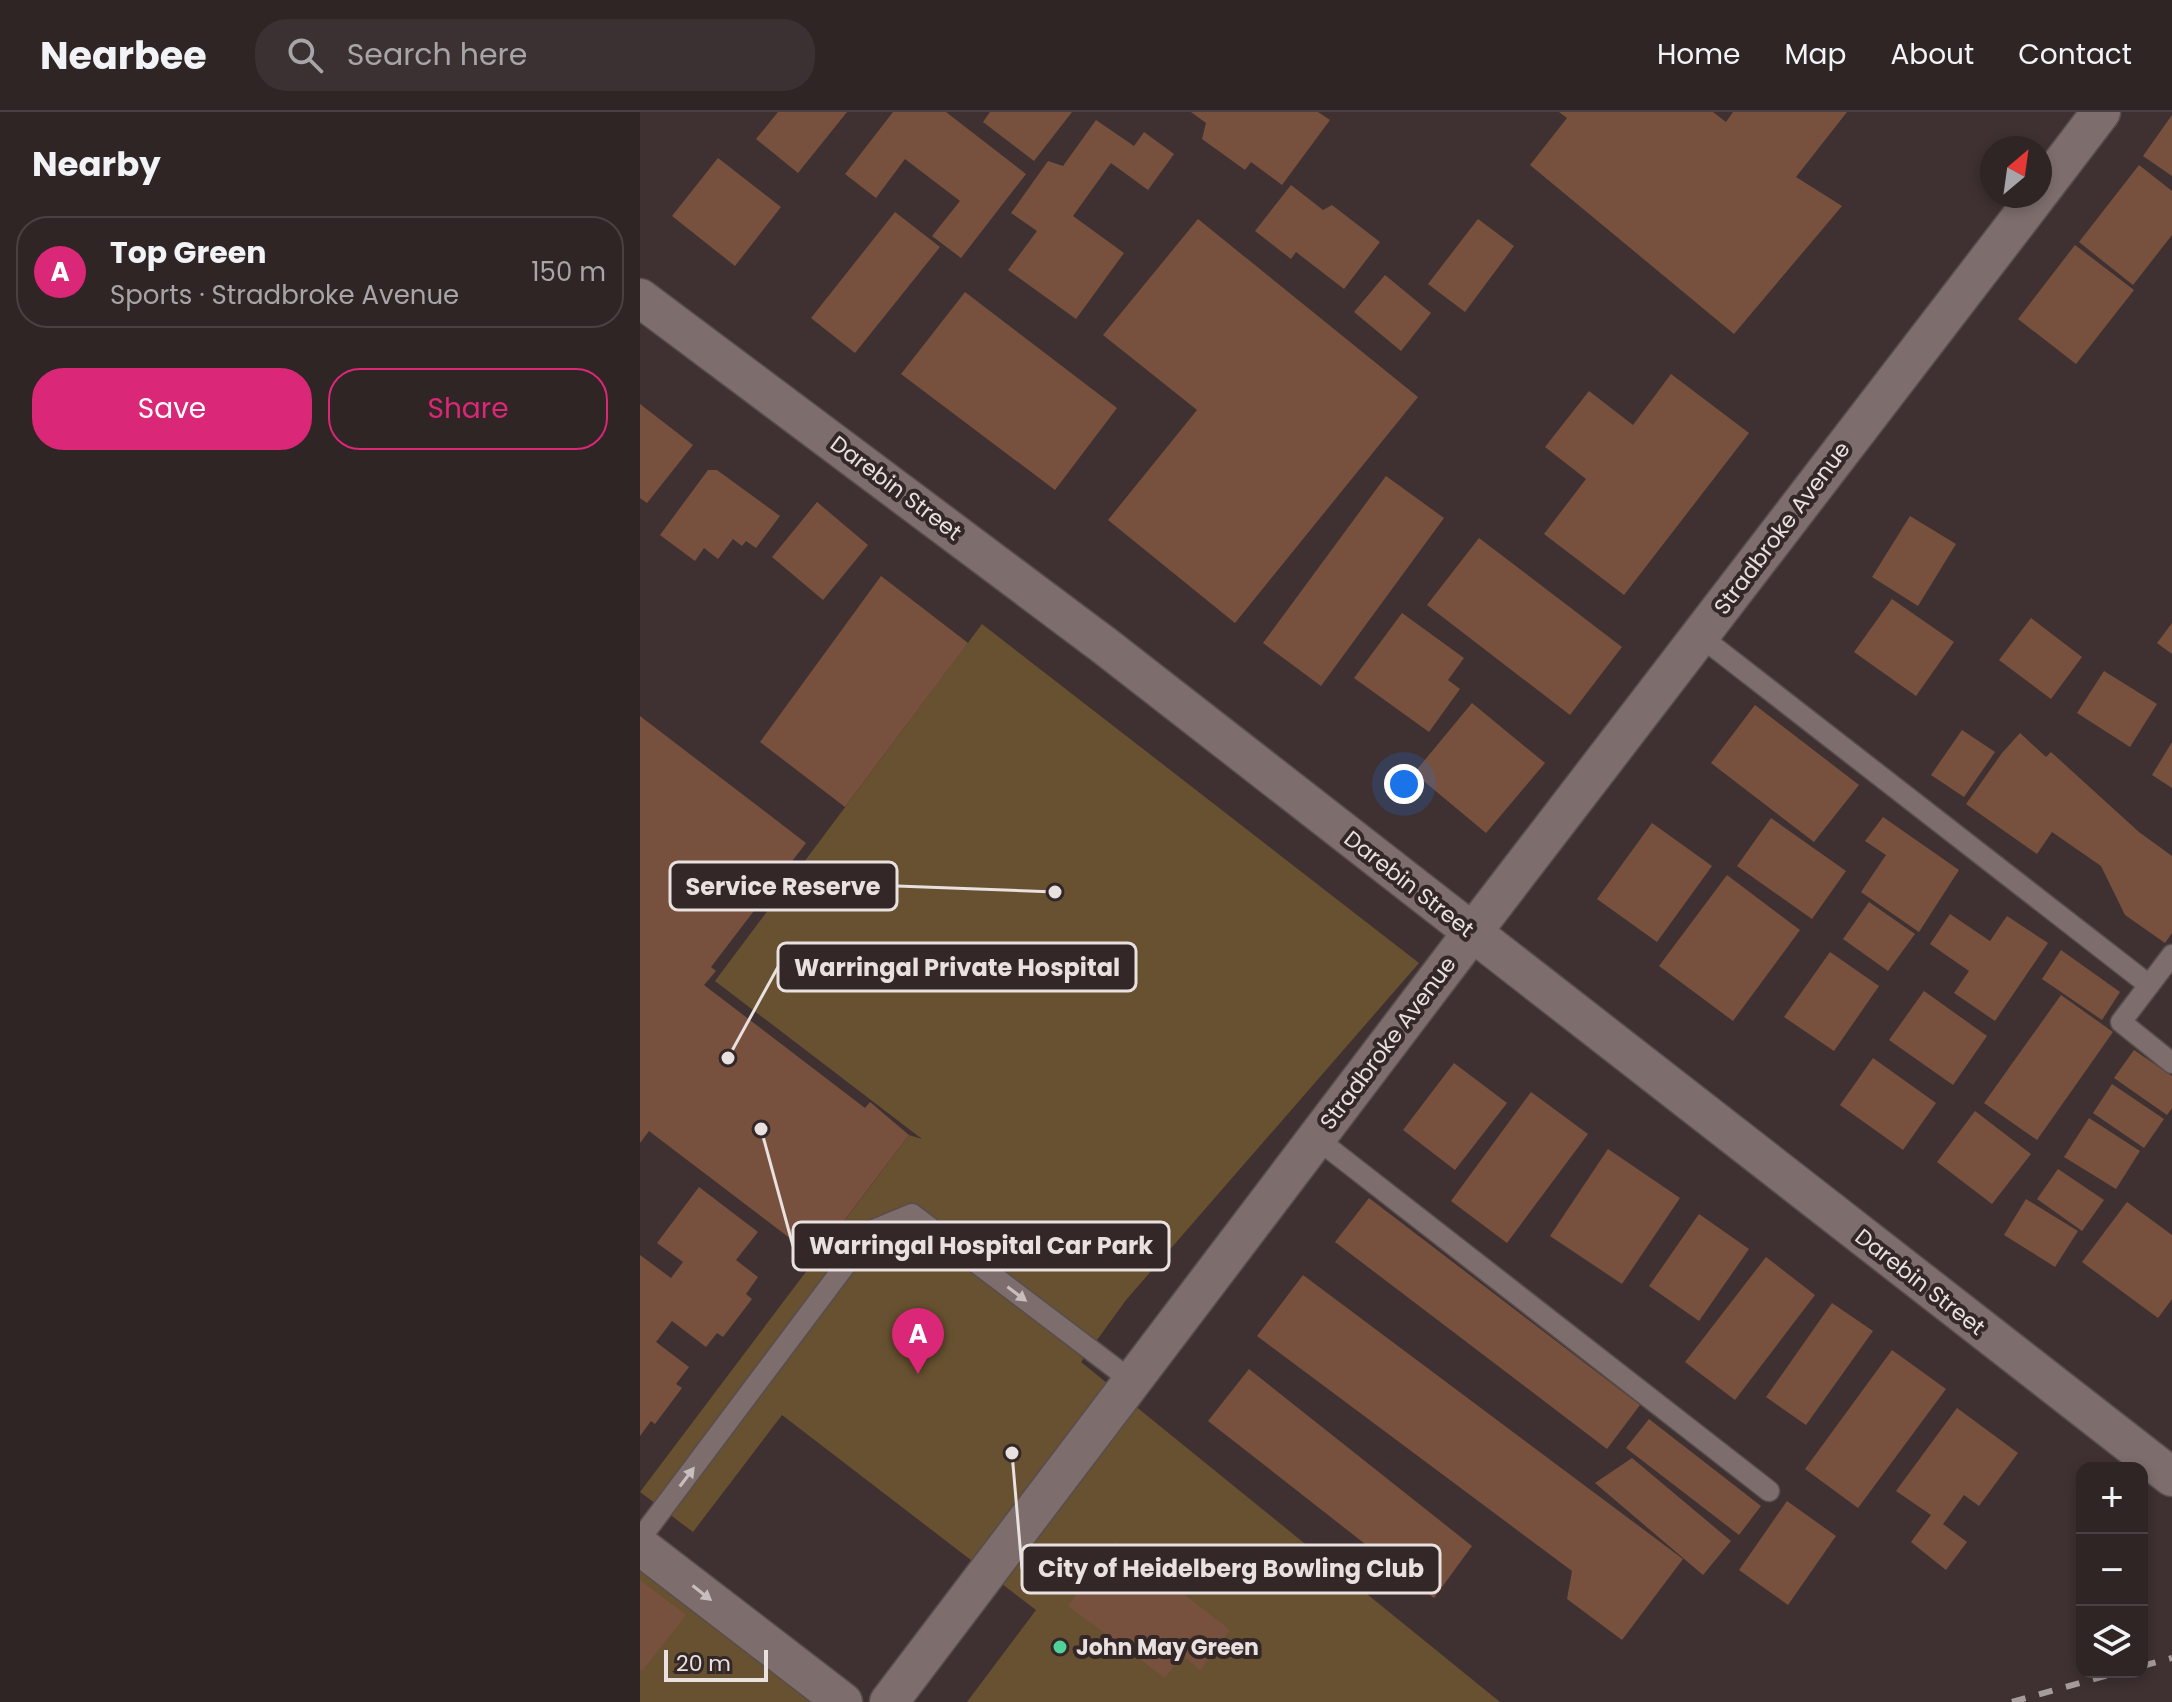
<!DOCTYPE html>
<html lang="en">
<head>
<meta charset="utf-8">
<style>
	body { margin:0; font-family:Poppins,sans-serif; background:#3b3132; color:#f1f3f6 }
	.controls { position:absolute; right:24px; bottom:24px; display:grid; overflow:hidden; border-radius:16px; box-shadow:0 4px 12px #0003 }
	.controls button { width:72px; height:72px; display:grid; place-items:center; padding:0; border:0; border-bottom:2px solid #4a4242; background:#2f2525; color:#f1f3f6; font:40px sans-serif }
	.compass { position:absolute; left:1340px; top:24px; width:72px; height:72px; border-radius:50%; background:#2f2525; box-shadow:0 4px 12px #0003; rotate:29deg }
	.scale { position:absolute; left:24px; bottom:20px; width:104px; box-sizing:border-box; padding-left:8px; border:4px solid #e9e0e0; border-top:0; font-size:22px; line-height:28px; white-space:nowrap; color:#e9e0e0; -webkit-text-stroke:6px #342727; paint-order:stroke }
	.you { position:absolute; left:764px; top:672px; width:28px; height:28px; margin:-20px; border:6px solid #fff; border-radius:50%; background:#1a73e8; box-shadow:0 0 0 12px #1a73e833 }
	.badge { display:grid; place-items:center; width:52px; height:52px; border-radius:50%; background:#db2777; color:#fff; font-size:26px; font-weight:700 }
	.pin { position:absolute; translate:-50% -66px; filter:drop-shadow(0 2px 4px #0008) }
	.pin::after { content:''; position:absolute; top:42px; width:28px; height:24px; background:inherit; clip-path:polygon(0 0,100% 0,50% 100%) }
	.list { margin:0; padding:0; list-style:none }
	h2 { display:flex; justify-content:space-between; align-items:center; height:104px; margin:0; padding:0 32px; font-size:34px }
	h2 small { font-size:26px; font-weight:400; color:#a7a5a7 }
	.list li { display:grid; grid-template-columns:52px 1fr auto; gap:24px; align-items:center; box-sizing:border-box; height:112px; margin:0 16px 16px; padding:0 16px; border:2px solid #4a4242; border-radius:32px }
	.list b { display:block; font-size:30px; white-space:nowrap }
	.list p { margin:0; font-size:26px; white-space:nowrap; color:#a7a5a7 }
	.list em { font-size:26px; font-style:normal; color:#a7a5a7 }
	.actions { display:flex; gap:16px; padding:24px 32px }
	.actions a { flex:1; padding:18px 0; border:2px solid #db2777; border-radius:32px; text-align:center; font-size:28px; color:#db2777 }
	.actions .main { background:#db2777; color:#fff }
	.icon { flex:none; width:44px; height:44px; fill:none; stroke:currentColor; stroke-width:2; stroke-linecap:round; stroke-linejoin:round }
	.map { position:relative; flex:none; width:1532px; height:1590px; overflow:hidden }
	header { display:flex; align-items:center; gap:48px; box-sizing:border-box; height:112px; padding:0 40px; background:#2f2525; border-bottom:2px solid #4a4242 }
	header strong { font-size:38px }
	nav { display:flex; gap:44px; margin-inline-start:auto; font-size:28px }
	.search { width:560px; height:72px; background:#3b3132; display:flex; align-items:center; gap:20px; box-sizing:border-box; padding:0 28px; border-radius:32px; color:#a7a5a7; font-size:30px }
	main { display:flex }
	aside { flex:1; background:#2f2525 }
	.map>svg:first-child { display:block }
</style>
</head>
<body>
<header>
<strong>Nearbee</strong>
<div class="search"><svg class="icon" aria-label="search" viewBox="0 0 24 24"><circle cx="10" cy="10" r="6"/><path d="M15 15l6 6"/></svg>Search here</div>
<nav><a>Home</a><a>Map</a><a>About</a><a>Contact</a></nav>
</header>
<main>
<aside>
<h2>Nearby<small></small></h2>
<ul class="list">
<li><span class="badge">A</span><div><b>Top Green</b><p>Sports · Stradbroke Avenue</p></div><em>150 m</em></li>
</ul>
<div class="actions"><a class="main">Save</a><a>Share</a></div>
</aside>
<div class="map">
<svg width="1532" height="1590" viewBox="0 0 1532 1590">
	<rect width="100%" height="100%" fill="#3f3131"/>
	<!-- green -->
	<g fill="#675130">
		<path d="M342 512 779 851 486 1188 441 1250 860 1590H327L396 1498 142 1303 53 1420 0 1380 269 1023 282 1027 75 869Z"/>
		<path d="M0 1455 176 1590H0Z"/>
	</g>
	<!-- building -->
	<g fill="#77513d">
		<path d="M138 0H207L158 61 116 27Z"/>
		<path d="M253 0H306L386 62 321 146 292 124 320 89 265 47 236 86 205 62Z"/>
		<path d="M350 0H432L394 49 343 10Z"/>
		<path d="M551 0H678L690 8 642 73 611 50 605 58 562 27 566 11Z"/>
		<path d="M919 0H1073L1086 10 1093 0H1207L1156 65 1202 94 1094 222 890 53 927 6Z"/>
		<path d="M1532 3V64L1503 44Z"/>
		<path d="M456 8 494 34 504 20 534 42 508 78 471 51 433 104 484 141 436 207 368 158 397 119 371 101 408 49 423 54Z"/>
		<path d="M78 46 141 95 95 154 32 104Z"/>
		<path d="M1499 53 1532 79V123L1493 173 1439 130Z"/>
		<path d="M651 73 683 98 692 93 740 130 704 177 656 140 651 147 615 119Z"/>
		<path d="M255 100 300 135 215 241 171 206Z"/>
		<path d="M558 107 778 285 595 511 468 408 557 298 463 223Z"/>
		<path d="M838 107 874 134 825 200 788 172Z"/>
		<path d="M1435 133 1494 178 1436 252 1378 207Z"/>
		<path d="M745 163 791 201 761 239 714 200Z"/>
		<path d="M325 180 477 296 415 378 261 262Z"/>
		<path d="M1031 262 1109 321 984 483 904 422 946 367 905 335 949 279 993 313Z"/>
		<path d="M0 292 53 333 7 391 0 386Z"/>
		<path d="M68 358H77L140 404 116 436 106 429 102 434 93 427 78 447 64 436 55 449 20 423Z"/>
		<path d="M746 364 804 406 681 574 623 531Z"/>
		<path d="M177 390 228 433 183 488 132 445Z"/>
		<path d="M1270 404 1316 432 1278 494 1232 465Z"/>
		<path d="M839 426 982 535 930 603 787 493Z"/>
		<path d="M241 464 328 531 205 695 120 630Z"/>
		<path d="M1252 487 1314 530 1276 584 1214 540Z"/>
		<path d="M762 501 824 546 808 568 820 577 789 620 714 566Z"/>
		<path d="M1391 506 1442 545 1411 587 1359 548Z"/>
		<path d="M1532 511V542L1517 531Z"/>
		<path d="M1464 559 1517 592 1490 635 1437 601Z"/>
		<path d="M832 591 905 651 846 721 774 661Z"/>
		<path d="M1115 593 1219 673 1174 730 1071 651Z"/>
		<path d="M0 604 166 731 71 855 76 859 64 873 225 996 230 990 269 1023 176 1146 9 1019 0 1031Z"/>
		<path d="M1322 618 1355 640 1324 685 1291 663Z"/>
		<path d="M1380 621 1406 645 1411 640 1499 720 1532 744V821L1525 831 1485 803 1461 754 1412 720 1397 742 1326 692 1362 641Z"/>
		<path d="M1532 630V676L1512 663Z"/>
		<path d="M1243 705 1319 758 1279 820 1221 780 1246 743 1225 729Z"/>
		<path d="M1131 706 1206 759 1172 807 1097 754Z"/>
		<path d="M1012 711 1072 754 1017 830 957 787Z"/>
		<path d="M1087 763 1160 818 1093 909 1019 854Z"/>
		<path d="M1229 790 1275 822 1248 859 1203 827Z"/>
		<path d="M1310 802 1350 829 1367 804 1408 831 1355 909 1314 881 1329 859 1290 832Z"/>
		<path d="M1421 838 1480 880 1462 908 1402 867Z"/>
		<path d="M1190 840 1239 874 1194 939 1144 905Z"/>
		<path d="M1284 879 1347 924 1313 973 1249 928Z"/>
		<path d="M1421 883 1473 920 1397 1028 1344 991Z"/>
		<path d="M1494 938 1532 964V996L1527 1003 1474 966Z"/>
		<path d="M1233 946 1296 991 1263 1038 1200 993Z"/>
		<path d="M814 951 867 991 815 1058 763 1018Z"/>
		<path d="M1472 972 1524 1007 1504 1036 1453 1001Z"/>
		<path d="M891 980 948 1022 867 1131 811 1089Z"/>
		<path d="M1335 999 1391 1042 1352 1092 1297 1050Z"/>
		<path d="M1449 1006 1500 1039 1476 1077 1424 1045Z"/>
		<path d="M968 1037 1040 1086 982 1172 910 1124Z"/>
		<path d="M1418 1057 1464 1088 1442 1119 1397 1087Z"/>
		<path d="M59 1075 118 1120 96 1148 118 1165 106 1182 112 1187 83 1225 77 1221 66 1235 32 1209 16 1230 49 1255 36 1272 42 1276 15 1312 11 1309 0 1324V1143L31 1166 43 1150 17 1131Z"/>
		<path d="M729 1086 1000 1293 967 1337 695 1130Z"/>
		<path d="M1386 1087 1438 1119 1415 1155 1364 1123Z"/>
		<path d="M1487 1090 1532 1123V1187L1518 1206 1442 1150Z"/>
		<path d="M1059 1102 1109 1137 1059 1209 1009 1174Z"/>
		<path d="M1126 1145 1175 1183 1095 1288 1045 1250Z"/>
		<path d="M663 1163 1043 1447 982 1528 927 1487 932 1459 617 1224Z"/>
		<path d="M1192 1191 1233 1219 1166 1313 1126 1285Z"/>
		<path d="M1252 1238 1306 1277 1218 1396 1165 1357Z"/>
		<path d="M609 1257 832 1434 794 1486 568 1309Z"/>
		<path d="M1317 1296 1378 1341 1339 1394 1324 1383 1303 1412 1327 1430 1306 1458 1271 1430 1291 1403 1256 1379Z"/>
		<path d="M1009 1307 1121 1394 1099 1423 986 1336Z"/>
		<path d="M992 1346 1091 1429 1063 1463 955 1371Z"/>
		<path d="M1147 1389 1196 1424 1148 1493 1099 1458Z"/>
		<path d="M475 1429 590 1518 560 1558 542 1543 525 1566 428 1494Z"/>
		<path d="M0 1468 46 1503 2 1559 0 1558Z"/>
	</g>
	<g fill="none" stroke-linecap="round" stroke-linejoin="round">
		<defs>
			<g id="lane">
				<path d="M1060 524 1509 873"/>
				<path d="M1532 843 1481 910 1532 951"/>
				<path d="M676 1026 1129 1379"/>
				<path d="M0 1427 231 1119 272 1102 492 1269"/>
			</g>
			<g id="street">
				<path d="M1400 80 1461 0"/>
				<path d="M0 186 465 534 1532 1365"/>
				<path d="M0 1434 203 1590"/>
				<path d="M249 1590 831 822 1397 84"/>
			</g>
		</defs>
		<!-- lane casing -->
		<use href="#lane" stroke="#584d4d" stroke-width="23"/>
		<!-- street casing -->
		<use href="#street" stroke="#584d4d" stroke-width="41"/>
		<!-- lane -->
		<use href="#lane" stroke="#7d6e6d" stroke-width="20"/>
		<!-- street -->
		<use href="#street" stroke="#7d6e6d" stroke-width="38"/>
		<!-- rail -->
		<g stroke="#a79c9c" stroke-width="6" stroke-dasharray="14 14" stroke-linecap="butt">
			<path d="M1502 1554 1532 1546"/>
			<path d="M1372 1590 1479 1560"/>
		</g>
	</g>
	<!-- one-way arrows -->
	<defs><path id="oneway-solid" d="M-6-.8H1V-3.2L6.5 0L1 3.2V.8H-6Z" transform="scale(2)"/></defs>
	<g fill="#c9bebe">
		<use href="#oneway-solid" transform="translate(377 1182) rotate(37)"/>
		<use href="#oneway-solid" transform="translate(47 1365) rotate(-53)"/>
		<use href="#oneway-solid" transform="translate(62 1481) rotate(38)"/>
	</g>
	<!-- markers -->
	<circle fill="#50d398" stroke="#342727" stroke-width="3" cx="420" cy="1535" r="8"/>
	<g text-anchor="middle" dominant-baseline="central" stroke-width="8" stroke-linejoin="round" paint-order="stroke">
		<!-- street labels -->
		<g font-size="22" fill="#e9e0e0" stroke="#342727">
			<text transform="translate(256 376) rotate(37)">Darebin Street</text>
			<text transform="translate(1142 416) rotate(-53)">Stradbroke Avenue</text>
			<text transform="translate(769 772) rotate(38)">Darebin Street</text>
			<text transform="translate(748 931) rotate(-53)">Stradbroke Avenue</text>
			<text transform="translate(1280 1170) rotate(38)">Darebin Street</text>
		</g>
		<!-- poi labels -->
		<g font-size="22" font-weight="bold" fill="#e9e0e0" stroke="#342727" text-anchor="start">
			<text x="436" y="1535">John May Green</text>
		</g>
	</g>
	<!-- callouts -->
	<path fill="none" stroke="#e9e0e0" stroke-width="3" d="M415 780L257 774M88 946L138 855M121 1017L153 1134M372 1341L382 1457"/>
	<g fill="#e9e0e0" stroke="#342727" stroke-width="3">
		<circle cx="415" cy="780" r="8"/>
		<circle cx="88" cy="946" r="8"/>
		<circle cx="121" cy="1017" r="8"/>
		<circle cx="372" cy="1341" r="8"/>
	</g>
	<g fill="#342727" stroke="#e9e0e0" stroke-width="3">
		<rect x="30" y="750" width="227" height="48" rx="8"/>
		<rect x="138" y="831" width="358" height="48" rx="8"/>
		<rect x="153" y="1110" width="376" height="48" rx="8"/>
		<rect x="382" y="1433" width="418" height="48" rx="8"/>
	</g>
	<g font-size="24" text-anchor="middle" font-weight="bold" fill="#e9e0e0">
		<text x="143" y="783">Service Reserve</text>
		<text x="317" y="864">Warringal Private Hospital</text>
		<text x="341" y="1142">Warringal Hospital Car Park</text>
		<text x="591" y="1465">City of Heidelberg Bowling Club</text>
	</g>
</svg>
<div class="controls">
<button>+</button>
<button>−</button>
<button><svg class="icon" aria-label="layers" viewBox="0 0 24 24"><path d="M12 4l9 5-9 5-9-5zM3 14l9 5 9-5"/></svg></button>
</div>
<svg class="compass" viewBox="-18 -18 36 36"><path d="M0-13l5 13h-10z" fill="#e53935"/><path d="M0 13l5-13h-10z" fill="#a7a5a7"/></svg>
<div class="scale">20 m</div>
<div class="you"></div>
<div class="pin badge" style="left:278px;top:1262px">A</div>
</div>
</main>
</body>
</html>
